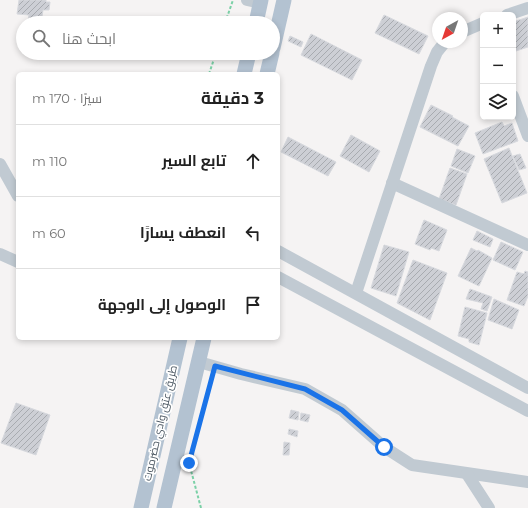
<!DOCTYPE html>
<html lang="ar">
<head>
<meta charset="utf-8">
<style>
	body { margin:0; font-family:Montserrat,Cairo,sans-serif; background:#f2f2f2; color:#222; direction:rtl }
	.controls { position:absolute; right:12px; top:12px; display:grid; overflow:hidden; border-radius:6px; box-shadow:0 2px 6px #0003 }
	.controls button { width:36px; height:36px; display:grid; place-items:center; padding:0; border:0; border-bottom:1px solid #e0e0e0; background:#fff; color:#222; font:20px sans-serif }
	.compass { position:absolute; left:432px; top:12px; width:36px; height:36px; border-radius:50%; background:#fff; box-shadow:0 2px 6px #0003; rotate:220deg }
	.stop { position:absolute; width:12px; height:12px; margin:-9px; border:3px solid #1a73e8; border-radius:50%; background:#fff }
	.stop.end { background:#1a73e8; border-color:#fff; box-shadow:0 1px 4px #0008 }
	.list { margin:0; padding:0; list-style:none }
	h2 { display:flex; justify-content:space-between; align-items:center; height:52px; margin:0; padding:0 16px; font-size:17px }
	h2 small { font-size:13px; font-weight:400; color:#767676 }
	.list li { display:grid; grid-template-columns:26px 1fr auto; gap:12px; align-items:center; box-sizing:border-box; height:72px; padding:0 16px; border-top:1px solid #e0e0e0 }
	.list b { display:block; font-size:15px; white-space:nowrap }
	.list em { font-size:13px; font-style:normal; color:#767676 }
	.icon { flex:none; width:22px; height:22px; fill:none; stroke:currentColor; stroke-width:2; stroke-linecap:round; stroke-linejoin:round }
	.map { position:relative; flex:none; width:528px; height:508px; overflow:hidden; direction:ltr }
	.search { position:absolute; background:#fff; box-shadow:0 2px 6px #0003; left:16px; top:16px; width:264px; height:44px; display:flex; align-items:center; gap:10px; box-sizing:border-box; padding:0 14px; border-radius:22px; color:#767676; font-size:15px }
	.panel { position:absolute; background:#fff; box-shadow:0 2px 6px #0003; left:16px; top:72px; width:264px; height:268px; border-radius:6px; direction:rtl }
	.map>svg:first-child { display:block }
</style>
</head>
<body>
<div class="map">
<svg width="528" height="508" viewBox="0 0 528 508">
	<defs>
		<pattern id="building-hatch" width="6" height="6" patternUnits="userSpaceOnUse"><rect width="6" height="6" fill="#cdcfd5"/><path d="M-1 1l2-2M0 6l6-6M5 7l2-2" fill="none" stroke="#a8abb0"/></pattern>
	</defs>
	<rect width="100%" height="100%" fill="#f5f3f3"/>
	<!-- building -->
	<g fill="url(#building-hatch)" stroke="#d7d9de">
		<path d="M19 0H46V2H50L49 10H43L42 17 36 16V22L28 21 29 15 17 14Z"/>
		<path d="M384 15 428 36 419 54 375 33Z"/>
		<path d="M528 17V47L513 52V22Z"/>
		<path d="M311 34 362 60 352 80 301 55Z"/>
		<path d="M290 36 303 42 301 47 288 41Z"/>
		<path d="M431 105 453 116 452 117 469 126 458 146 420 127Z"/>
		<path d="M502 122 504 126 512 123 518 141 483 154 475 133Z"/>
		<path d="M351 135 380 151 369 172 340 156Z"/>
		<path d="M288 137 336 162 328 176 281 152Z"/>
		<path d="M509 148 527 193 502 203 484 159Z"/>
		<path d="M457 149 475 156 468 173 451 166Z"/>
		<path d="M520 154 526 168 519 170 513 156Z"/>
		<path d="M450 168 467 174 456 205 439 199Z"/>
		<path d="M424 220 447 230 439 251 431 248 430 250 415 244Z"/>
		<path d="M477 231 493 239 490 247 473 240Z"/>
		<path d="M501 242 523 252 515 270 493 260Z"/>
		<path d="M384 245 409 252 396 296 371 288Z"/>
		<path d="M471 248 477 251 478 250 492 258 479 286 458 276Z"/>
		<path d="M413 260 447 273 430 320 397 303Z"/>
		<path d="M525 271 528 272V296L524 306 507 300 517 272 524 274Z"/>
		<path d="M470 289 492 297 487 311 481 309 483 303 466 299Z"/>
		<path d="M494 299 519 310 512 329 488 320Z"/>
		<path d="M465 307 487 313 479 345 469 342V339L458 336Z"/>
		<path d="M16 403 50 415 36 455 1 443Z"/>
		<path d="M291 410 299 412 298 420 289 418Z"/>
		<path d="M301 413 310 415 308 422 300 420Z"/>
		<path d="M289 429 298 431 297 437 288 434Z"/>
		<path d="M284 442 290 443 289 455H283Z"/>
	</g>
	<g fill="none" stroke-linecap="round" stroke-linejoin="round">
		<!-- path -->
		<g stroke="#7ad0a6" stroke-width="2" stroke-dasharray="3 2" stroke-linecap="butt">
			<path d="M225 23 233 0"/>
			<path d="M209 74 216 53"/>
			<path d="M201 508 189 463 212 378"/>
		</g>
		<!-- minor -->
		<g stroke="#c1cad2" stroke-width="12">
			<path d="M247 0 261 3"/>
			<path d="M507 15 528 8"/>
			<path d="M462 32 483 23"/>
			<path d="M513 96 528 136"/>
			<path d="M0 164 18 196"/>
			<path d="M392 183 528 245"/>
			<path d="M278 251 528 388"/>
			<path d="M0 254 18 262"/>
			<path d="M278 277 528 411"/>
			<path d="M356 293 431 66 437 52 445 42"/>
			<path d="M199 362 241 374 305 389 342 410 384 447 412 465 528 482"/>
			<path d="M467 474 489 508"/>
		</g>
		<!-- major -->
		<g stroke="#b3c2d1" stroke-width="15">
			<path d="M256 23 261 0"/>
			<path d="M273 48 284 0"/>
			<path d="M244 74 249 53"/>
			<path d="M267 74 272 53"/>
			<path d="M141 508 180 338"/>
			<path d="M164 508 204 338"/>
		</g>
	</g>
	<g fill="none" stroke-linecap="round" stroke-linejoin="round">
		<!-- route -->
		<path stroke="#1a73e8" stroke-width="5" d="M189 463 215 366 305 389 342 410 384 447"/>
	</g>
	<g text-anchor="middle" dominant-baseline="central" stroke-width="3.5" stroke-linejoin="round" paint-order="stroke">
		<!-- street labels -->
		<g font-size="11" fill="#4a5661" stroke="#fff">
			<text transform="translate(160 423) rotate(-77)">طريق عتق وادي حضرموت</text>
		</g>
	</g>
</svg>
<div class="controls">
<button>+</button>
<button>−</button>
<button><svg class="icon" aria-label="layers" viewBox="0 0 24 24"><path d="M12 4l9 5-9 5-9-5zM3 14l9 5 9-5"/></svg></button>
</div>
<svg class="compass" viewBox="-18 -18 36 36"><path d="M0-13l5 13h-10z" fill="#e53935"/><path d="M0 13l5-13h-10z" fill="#767676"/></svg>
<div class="stop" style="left:384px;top:447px"></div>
<div class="stop end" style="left:189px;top:463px"></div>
<div class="search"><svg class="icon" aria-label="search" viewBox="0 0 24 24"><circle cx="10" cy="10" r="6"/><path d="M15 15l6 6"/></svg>ابحث هنا</div>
<section class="panel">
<h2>3 دقيقة<small>سيرًا · 170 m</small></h2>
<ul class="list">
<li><svg class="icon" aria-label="ahead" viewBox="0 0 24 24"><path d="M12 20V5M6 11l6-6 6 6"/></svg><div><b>تابع السير</b></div><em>110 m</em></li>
<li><svg class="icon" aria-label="left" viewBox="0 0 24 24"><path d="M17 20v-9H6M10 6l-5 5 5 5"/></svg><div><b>انعطف يسارًا</b></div><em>60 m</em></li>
<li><svg class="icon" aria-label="arrive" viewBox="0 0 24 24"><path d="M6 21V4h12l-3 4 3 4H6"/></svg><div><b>الوصول إلى الوجهة</b></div></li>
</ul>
</section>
</div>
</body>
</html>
